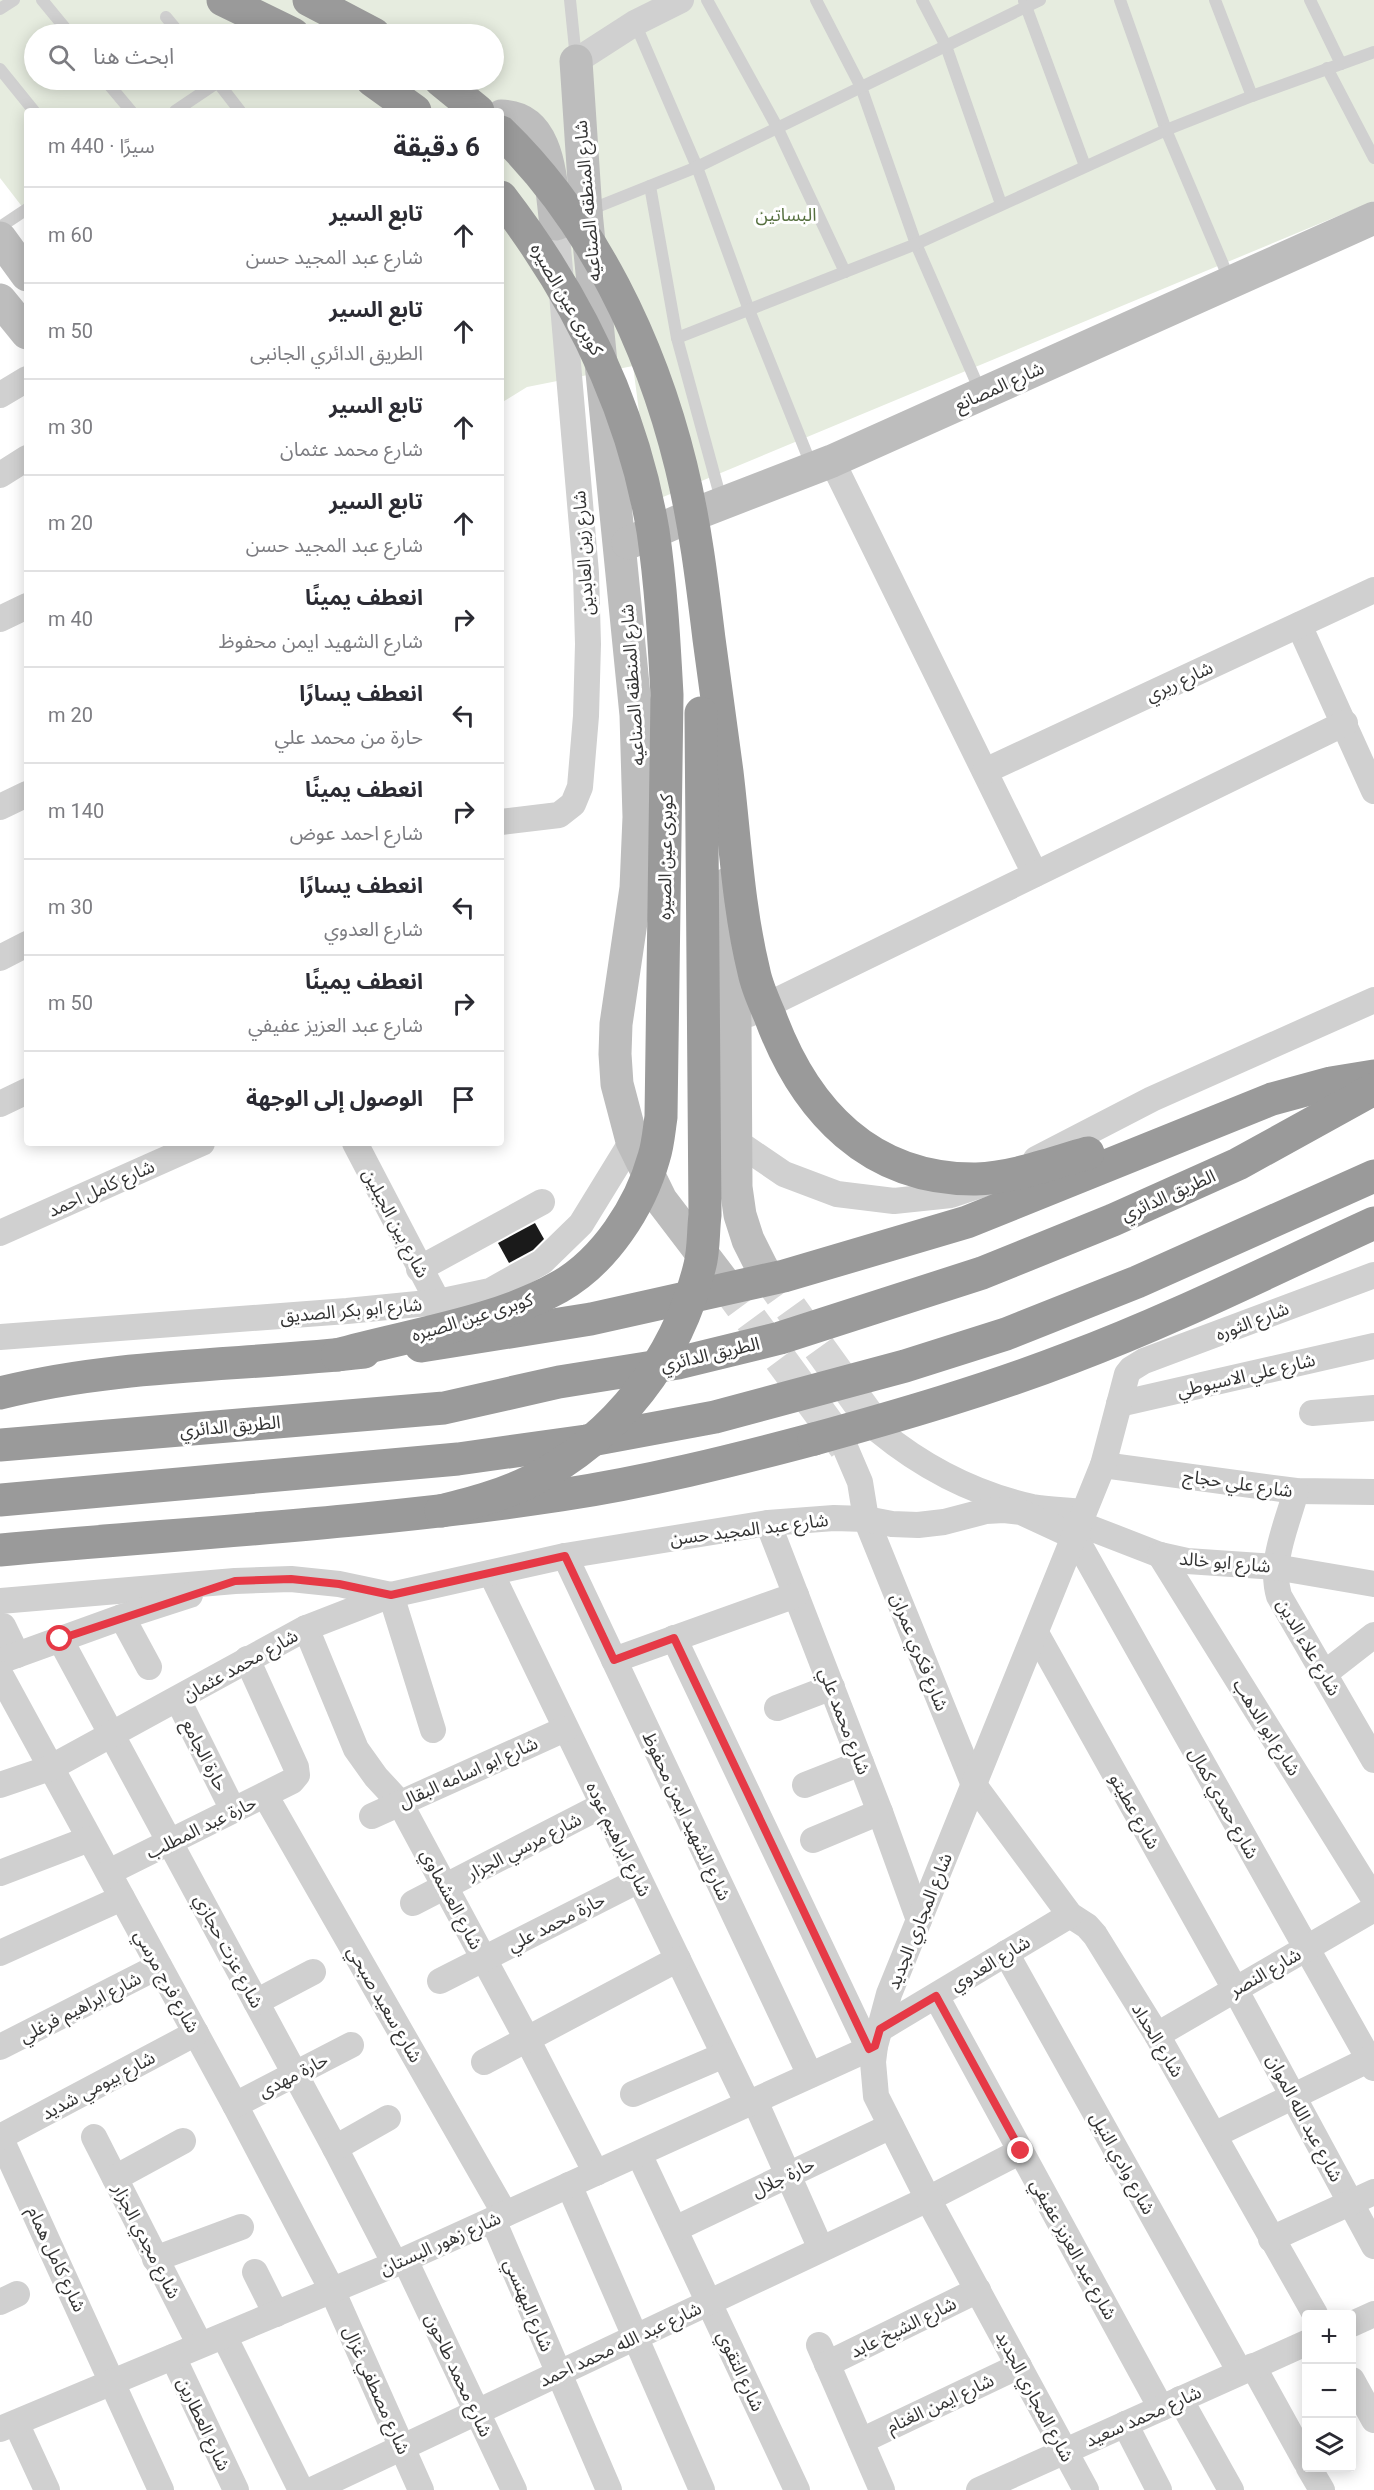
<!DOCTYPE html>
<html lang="ar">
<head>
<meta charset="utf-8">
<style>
	body { margin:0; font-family:Roboto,"Noto Sans Arabic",sans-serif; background:#f2f2f3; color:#2b2b33; direction:rtl }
	.controls { position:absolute; right:18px; bottom:18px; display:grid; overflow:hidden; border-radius:6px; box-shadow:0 3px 15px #0003 }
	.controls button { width:54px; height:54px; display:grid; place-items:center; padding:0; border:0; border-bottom:2px solid #e1e1e2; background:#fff; color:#2b2b33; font:30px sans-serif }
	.stop { position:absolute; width:18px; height:18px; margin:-14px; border:4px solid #e63946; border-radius:50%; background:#fff }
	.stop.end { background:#e63946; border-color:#fff; box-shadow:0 2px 6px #0008 }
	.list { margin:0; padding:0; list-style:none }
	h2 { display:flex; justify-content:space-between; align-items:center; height:78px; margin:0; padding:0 24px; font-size:26px }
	h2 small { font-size:20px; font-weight:400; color:#7c7c81 }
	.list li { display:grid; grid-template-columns:39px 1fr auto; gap:18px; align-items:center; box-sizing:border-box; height:96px; padding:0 24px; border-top:2px solid #e1e1e2 }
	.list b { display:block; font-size:22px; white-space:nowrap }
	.list p { margin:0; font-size:20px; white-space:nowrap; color:#7c7c81 }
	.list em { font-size:20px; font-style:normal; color:#7c7c81 }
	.icon { flex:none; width:33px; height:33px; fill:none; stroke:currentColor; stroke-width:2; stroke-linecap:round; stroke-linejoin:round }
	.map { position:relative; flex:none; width:1374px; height:2490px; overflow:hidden; direction:ltr }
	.search { position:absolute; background:#fff; box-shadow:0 3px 15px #0003; left:24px; top:24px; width:480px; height:66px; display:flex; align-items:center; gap:15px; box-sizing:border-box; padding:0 21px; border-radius:33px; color:#7c7c81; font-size:22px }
	.panel { position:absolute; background:#fff; box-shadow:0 3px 15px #0003; left:24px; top:108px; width:480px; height:1038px; border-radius:6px; direction:rtl }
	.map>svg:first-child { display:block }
</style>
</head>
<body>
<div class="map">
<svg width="1374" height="2490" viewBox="0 0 1374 2490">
	<rect width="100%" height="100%" fill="#fff"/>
	<!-- green -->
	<path fill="#e6ecdf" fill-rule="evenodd" d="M0 0H1374V201L651 502 633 366 527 387 501 403V111H27V213L0 178ZM34 34H494V80H34Z"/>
	<!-- building -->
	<path fill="#1a1a1a" d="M535 1223 544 1239 533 1250 509 1263 498 1243Z"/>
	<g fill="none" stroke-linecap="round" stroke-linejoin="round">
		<!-- secondary-tunnel -->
		<g stroke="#d6d6d6" stroke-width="33" stroke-dasharray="33 16" stroke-linecap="butt">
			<path d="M762 1268 879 1431"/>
			<path d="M722 1280 845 1447"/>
		</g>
		<!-- lane -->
		<g stroke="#d0d0d0" stroke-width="12">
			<path d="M42 0 70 34"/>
			<path d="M570 0 576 59"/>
			<path d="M707 0 777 127 845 272"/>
			<path d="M816 0 861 87 916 244 981 393"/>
			<path d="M922 0 946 46 1001 204"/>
			<path d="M1120 0 1166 130 1230 281"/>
			<path d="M1215 0 1252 96"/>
			<path d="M1310 0 1341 64"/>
			<path d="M1024 1 1085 166"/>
			<path d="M0 9 14 0"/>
			<path d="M166 17 180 34"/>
			<path d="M635 23 697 167 749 310 812 467"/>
			<path d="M1327 68 1374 158"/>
			<path d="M0 69 34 111"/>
			<path d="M105 80 131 111"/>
			<path d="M216 80 240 111"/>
			<path d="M175 111 218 82"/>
			<path d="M650 186 677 338 722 503"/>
			<path d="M587 211 697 167 1040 0"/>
			<path d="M0 227 27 209"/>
			<path d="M677 338 916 244 1166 130 1252 96 1374 52"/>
		</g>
		<!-- street -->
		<g stroke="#d0d0d0" stroke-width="26">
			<path d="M576 61 635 23 681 0"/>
			<path d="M0 395 27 379"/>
			<path d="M832 461 1035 874"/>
			<path d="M0 475 27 458"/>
			<path d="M0 619 27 606"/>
			<path d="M1299 625 1374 791"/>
			<path d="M985 771 1374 590"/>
			<path d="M0 807 27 794"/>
			<path d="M501 822 559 815 573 804 580 787 586 716 588 644 586 573 556 224"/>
			<path d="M0 958 27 944"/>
			<path d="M749 1014 1345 723"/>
			<path d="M0 1104 27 1091"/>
			<path d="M737 1142 784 1174 837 1194 894 1201 951 1195 987 1183"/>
			<path d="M355 1143 438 1302"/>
			<path d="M1036 1159 1152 1099 1374 1000"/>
			<path d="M0 1233 202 1143"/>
			<path d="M419 1269 542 1202"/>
			<path d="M0 1337 347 1311 438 1302 490 1291 542 1262 581 1224 632 1141"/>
			<path d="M1119 1404 1374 1346"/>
			<path d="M1312 1413 1374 1408"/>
			<path d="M879 1431C924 1468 975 1494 1032 1507 1048 1510 1066 1510 1083 1512"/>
			<path d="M845 1447 860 1482 866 1519 974 1785 1070 1915 1087 1926 1095 1935 1157 2035 1315 2314"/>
			<path d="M1103 1465 1296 1491 1374 1492"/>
			<path d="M1296 1491C1287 1525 1269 1562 1279 1596L1374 1760"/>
			<path d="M768 1523 880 1812 919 1920"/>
			<path d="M1080 1524 1160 1555 1187 1561 1275 1567 1374 1584"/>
			<path d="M1160 1555 1374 1899"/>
			<path d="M565 1556 810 2075"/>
			<path d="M491 1573 748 2104"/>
			<path d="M0 1601 235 1581 291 1579 339 1584 391 1595 433 1730"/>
			<path d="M122 1617 149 1667"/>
			<path d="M3 1626 17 1655"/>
			<path d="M306 1628 356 1749 376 1777 400 1803 527 2039 596 2173"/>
			<path d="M1036 1633 1235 1989 1374 2246"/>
			<path d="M674 1638 869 2049"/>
			<path d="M60 1639 335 2148 395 2264"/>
			<path d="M614 1660 796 1595"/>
			<path d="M0 1661 122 1617 190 1595"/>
			<path d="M0 1674 235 2105 332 2290 421 2490"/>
			<path d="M1324 1674 1374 1635"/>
			<path d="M178 1700 233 1810"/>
			<path d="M777 1708 832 1687"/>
			<path d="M0 1785 50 1768 306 1628 391 1595 565 1556 768 1523 834 1518 866 1519 892 1524 918 1525 944 1522 986 1511 1004 1510 1021 1512 1075 1537 1374 2068"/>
			<path d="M805 1785 861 1763"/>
			<path d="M265 1795 505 2214"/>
			<path d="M372 1816 565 1729"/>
			<path d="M813 1840 880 1812"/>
			<path d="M109 1872 292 1781 297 1775 296 1767 247 1659"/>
			<path d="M0 1873 89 1839"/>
			<path d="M413 1903 603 1805"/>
			<path d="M0 1953 122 1898"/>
			<path d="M1006 1953 1240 2372"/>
			<path d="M440 1981 639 1880"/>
			<path d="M936 1996 1161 2408"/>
			<path d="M256 2002 313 1972"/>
			<path d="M880 2029 1070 1915"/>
			<path d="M1157 2035 1374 1909"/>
			<path d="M0 2047 159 1966"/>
			<path d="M484 2062 678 1959"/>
			<path d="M633 2094 724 2055"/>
			<path d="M755 2101 821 2249"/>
			<path d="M235 2105 351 2045"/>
			<path d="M1214 2135 1374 2057"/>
			<path d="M0 2137 161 2490"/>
			<path d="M0 2137 196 2033"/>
			<path d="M94 2137 200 2345"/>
			<path d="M335 2148 388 2118"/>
			<path d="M639 2154 797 2490"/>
			<path d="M115 2178 183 2141"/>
			<path d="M569 2185 702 2490"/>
			<path d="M493 2220 609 2490"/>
			<path d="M675 2229 891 2126"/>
			<path d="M1271 2239 1374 2192"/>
			<path d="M155 2259 241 2227"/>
			<path d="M405 2260 514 2490"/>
			<path d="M255 2272 276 2314"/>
			<path d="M0 2302 17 2294"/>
			<path d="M1352 2324 1374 2314"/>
			<path d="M224 2336 301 2490"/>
			<path d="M819 2345 882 2490"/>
			<path d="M173 2357 236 2490"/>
			<path d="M827 2364 978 2290"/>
			<path d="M1253 2366 1306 2462"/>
			<path d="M1352 2380 1374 2420"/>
			<path d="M1180 2399 1231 2490"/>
			<path d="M16 2423 47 2490"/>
			<path d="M1125 2424 1159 2490"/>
			<path d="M0 2429 395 2264 875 2046"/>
			<path d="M861 2441 1019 2366"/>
			<path d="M1309 2468 1322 2490"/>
			<path d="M312 2490 928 2199 1021 2151"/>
			<path d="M979 2490 1306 2343"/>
			<path d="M1086 2490 928 2199 876 2096 873 2062 875 2046 889 1994 1103 1465 1127 1374 1131 1369 1144 1361 1374 1275"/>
		</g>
		<!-- secondary -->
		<g stroke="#bdbdbd" stroke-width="33">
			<path d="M576 61 586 212 636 715 639 817 636 888 616 1024 615 1054 617 1084 632 1141 661 1200 722 1280"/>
			<path d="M501 116C553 117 550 186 556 224L586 212"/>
			<path d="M0 238 27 275"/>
			<path d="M0 300 27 333"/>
			<path d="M628 543 700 512 832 461 1374 218"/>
			<path d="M725 885 735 1021 736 1187 740 1215 748 1240 762 1268"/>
		</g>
		<!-- highway -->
		<g stroke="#9a9a9a" stroke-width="33">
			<path d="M223 0 293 34"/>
			<path d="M309 0 374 34"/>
			<path d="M372 80 415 111"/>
			<path d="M440 80 478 111"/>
			<path d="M421 1346 591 1319 784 1276 967 1222 1272 1099 1331 1083 1374 1076"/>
			<path d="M0 1393C119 1363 243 1366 364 1352"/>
			<path d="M0 1445 444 1408 559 1382 678 1363 780 1338 982 1273 1113 1220 1238 1164 1374 1089"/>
			<path d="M0 1500 458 1459 586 1441 715 1417 905 1366 1006 1334 1137 1282 1374 1176"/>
			<path d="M0 1550C187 1533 376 1523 561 1495 647 1482 731 1461 814 1439"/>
		</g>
		<!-- highway-bridge -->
		<g stroke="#9a9a9a" stroke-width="33">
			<path d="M501 132C592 220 651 344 681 466 695 523 702 581 709 639 715 683 721 728 727 772 735 839 738 907 754 972 757 987 764 1002 770 1016 805 1111 870 1180 976 1179 1013 1178 1052 1163 1088 1153"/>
			<path d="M337 1355C408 1335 495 1323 559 1287 605 1261 640 1207 654 1157 658 1145 659 1130 661 1117L667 695C664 640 661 585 653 531 632 407 577 296 501 197"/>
			<path d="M814 1439C901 1415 987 1390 1070 1358 1174 1319 1273 1269 1374 1223"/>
			<path d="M441 1511C472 1503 503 1495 531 1481 617 1437 678 1357 700 1265 704 1249 703 1231 705 1215L701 713"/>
		</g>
	</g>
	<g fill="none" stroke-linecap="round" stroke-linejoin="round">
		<!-- route -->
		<path stroke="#e63946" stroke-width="8" d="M60 1639 235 1581 291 1579 339 1584 391 1595 565 1556 614 1660 674 1638 869 2049 875 2046 880 2029 936 1996 1021 2151"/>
	</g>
	<g text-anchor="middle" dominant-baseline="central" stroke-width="6" stroke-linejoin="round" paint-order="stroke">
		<!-- street labels -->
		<g font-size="18" fill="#333" stroke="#fff">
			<text transform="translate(587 201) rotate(-95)">شارع المنطقه الصناعيه</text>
			<text transform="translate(567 299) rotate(60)">كوبرى عين الصيره</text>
			<text transform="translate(999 386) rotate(-24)">شارع المصانع</text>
			<text transform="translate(583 553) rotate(-94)">شارع زين العابدين</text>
			<text transform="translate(1179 681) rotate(-25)">شارع ريري</text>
			<text transform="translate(632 685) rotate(-94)">شارع المنطقه الصناعيه</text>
			<text transform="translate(665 857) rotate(-89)">كوبرى عين الصيره</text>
			<text transform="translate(101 1188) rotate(-24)">شارع كامل احمد</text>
			<text transform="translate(1168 1195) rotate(-24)">الطريق الدائري</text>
			<text transform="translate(396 1223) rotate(62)">شارع بين الجبلين</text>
			<text transform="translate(351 1310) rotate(-5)">شارع ابو بكر الصديق</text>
			<text transform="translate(472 1317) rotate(-17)">كوبرى عين الصيره</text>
			<text transform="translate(1252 1321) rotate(-21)">شارع الثوره</text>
			<text transform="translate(710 1354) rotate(-13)">الطريق الدائري</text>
			<text transform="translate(1246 1375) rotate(-13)">شارع علي الاسيوطي</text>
			<text transform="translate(230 1426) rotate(-5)">الطريق الدائري</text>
			<text transform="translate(1238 1483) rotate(8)">شارع علي حجاج</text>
			<text transform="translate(749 1529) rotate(-7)">شارع عبد المجيد حسن</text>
			<text transform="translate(1225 1562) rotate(5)">شارع ابو خالد</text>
			<text transform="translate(1309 1647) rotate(60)">شارع علاء الدين</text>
			<text transform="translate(920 1652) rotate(68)">شارع فكري عمران</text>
			<text transform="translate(240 1665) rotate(-29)">شارع محمد عثمان</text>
			<text transform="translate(845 1721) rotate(69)">شارع محمد علي</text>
			<text transform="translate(1267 1727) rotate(58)">شارع ابو الدهب</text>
			<text transform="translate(205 1755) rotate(63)">حارة الجامع</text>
			<text transform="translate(468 1772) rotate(-24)">شارع ابو اسامه البقال</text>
			<text transform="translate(1224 1803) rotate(61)">شارع حمدي كمال</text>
			<text transform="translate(1135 1811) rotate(61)">شارع عطيتو</text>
			<text transform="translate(687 1816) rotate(65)">شارع الشهيد ايمن محفوظ</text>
			<text transform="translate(201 1827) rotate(-26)">حارة عبد المطلب</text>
			<text transform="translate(619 1839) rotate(64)">شارع ابراهيم عوده</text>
			<text transform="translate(524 1846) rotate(-27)">شارع مرسي الجزار</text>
			<text transform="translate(452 1899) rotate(62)">شارع العشماوي</text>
			<text transform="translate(919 1921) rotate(-68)">شارع المجاري الجديد</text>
			<text transform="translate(556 1922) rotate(-27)">حارة محمد علي</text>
			<text transform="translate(229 1951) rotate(62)">شارع عزت حجازي</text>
			<text transform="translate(990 1963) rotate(-31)">شارع العدوي</text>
			<text transform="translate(1265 1972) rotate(-30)">شارع النصر</text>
			<text transform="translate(167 1981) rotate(61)">شارع فرج مرسي</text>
			<text transform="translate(385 2004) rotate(60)">شارع سعيد صبحي</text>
			<text transform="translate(80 2007) rotate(-27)">شارع ابراهيم فرغلي</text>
			<text transform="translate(1158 2040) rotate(59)">شارع الحداد</text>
			<text transform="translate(293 2075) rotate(-27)">حارة مهدى</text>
			<text transform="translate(98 2085) rotate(-28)">شارع بيومي شديد</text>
			<text transform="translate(1305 2118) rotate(62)">شارع عبد الله الموان</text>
			<text transform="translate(1123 2163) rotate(61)">شارع وادي النيل</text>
			<text transform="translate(783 2177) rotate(-26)">حارة جلال</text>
			<text transform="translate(147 2241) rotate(63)">شارع مجدي الجزار</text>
			<text transform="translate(440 2243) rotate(-24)">شارع زهور البستان</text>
			<text transform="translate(1074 2249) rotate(61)">شارع عبد العزيز عفيفي</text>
			<text transform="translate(57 2259) rotate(65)">شارع كامل همام</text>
			<text transform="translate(529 2305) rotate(67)">شارع البهنسي</text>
			<text transform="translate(903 2327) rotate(-26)">شارع الشيخ عابد</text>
			<text transform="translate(620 2344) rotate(-25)">شارع عبد الله محمد احمد</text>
			<text transform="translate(741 2371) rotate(65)">شارع التقوي</text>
			<text transform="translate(459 2375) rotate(65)">شارع محمد طاحون</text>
			<text transform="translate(377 2390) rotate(66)">شارع مصطفي غزال</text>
			<text transform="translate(1035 2396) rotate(62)">شارع المجاري الجديد</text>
			<text transform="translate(940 2403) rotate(-25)">شارع ايمن الغنام</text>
			<text transform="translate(1143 2416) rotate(-24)">شارع محمد سعيد</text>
			<text transform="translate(204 2424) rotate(65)">شارع العطارين</text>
		</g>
		<!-- park labels -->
		<g font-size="18" fill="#56703f" stroke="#fff">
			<text x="786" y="214">البساتين</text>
		</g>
	</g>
</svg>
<div class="controls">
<button>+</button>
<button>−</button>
<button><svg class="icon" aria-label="layers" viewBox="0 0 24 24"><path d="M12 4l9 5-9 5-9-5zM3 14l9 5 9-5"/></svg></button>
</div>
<div class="stop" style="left:60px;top:1639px"></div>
<div class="stop end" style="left:1021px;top:2151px"></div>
<div class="search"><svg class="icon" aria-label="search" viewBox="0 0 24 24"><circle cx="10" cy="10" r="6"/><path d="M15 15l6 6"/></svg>ابحث هنا</div>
<section class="panel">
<h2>6 دقيقة<small>سيرًا · 440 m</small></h2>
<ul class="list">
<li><svg class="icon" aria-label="ahead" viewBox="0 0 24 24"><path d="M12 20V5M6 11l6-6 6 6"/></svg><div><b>تابع السير</b><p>شارع عبد المجيد حسن</p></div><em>60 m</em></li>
<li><svg class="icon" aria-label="ahead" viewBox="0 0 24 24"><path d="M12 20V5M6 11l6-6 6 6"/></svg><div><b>تابع السير</b><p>الطريق الدائري الجانبى</p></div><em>50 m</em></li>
<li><svg class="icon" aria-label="ahead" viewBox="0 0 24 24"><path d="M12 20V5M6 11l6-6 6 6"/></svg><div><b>تابع السير</b><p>شارع محمد عثمان</p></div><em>30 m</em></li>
<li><svg class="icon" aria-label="ahead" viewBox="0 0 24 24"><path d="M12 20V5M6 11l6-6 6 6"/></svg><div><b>تابع السير</b><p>شارع عبد المجيد حسن</p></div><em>20 m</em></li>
<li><svg class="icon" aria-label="right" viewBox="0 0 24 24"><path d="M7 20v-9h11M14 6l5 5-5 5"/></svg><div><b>انعطف يمينًا</b><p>شارع الشهيد ايمن محفوظ</p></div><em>40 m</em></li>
<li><svg class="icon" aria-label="left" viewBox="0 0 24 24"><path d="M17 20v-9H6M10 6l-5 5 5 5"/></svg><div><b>انعطف يسارًا</b><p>حارة من محمد علي</p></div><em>20 m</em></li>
<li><svg class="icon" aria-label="right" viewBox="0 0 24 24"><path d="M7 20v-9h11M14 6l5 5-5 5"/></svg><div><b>انعطف يمينًا</b><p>شارع احمد عوض</p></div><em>140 m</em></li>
<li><svg class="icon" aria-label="left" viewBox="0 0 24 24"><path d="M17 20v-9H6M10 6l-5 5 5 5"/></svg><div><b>انعطف يسارًا</b><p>شارع العدوي</p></div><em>30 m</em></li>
<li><svg class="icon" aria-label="right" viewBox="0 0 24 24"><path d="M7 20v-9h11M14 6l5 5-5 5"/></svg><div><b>انعطف يمينًا</b><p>شارع عبد العزيز عفيفي</p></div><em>50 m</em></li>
<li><svg class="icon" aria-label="arrive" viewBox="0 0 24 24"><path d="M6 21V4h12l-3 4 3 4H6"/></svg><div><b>الوصول إلى الوجهة</b></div></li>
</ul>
</section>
</div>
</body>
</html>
